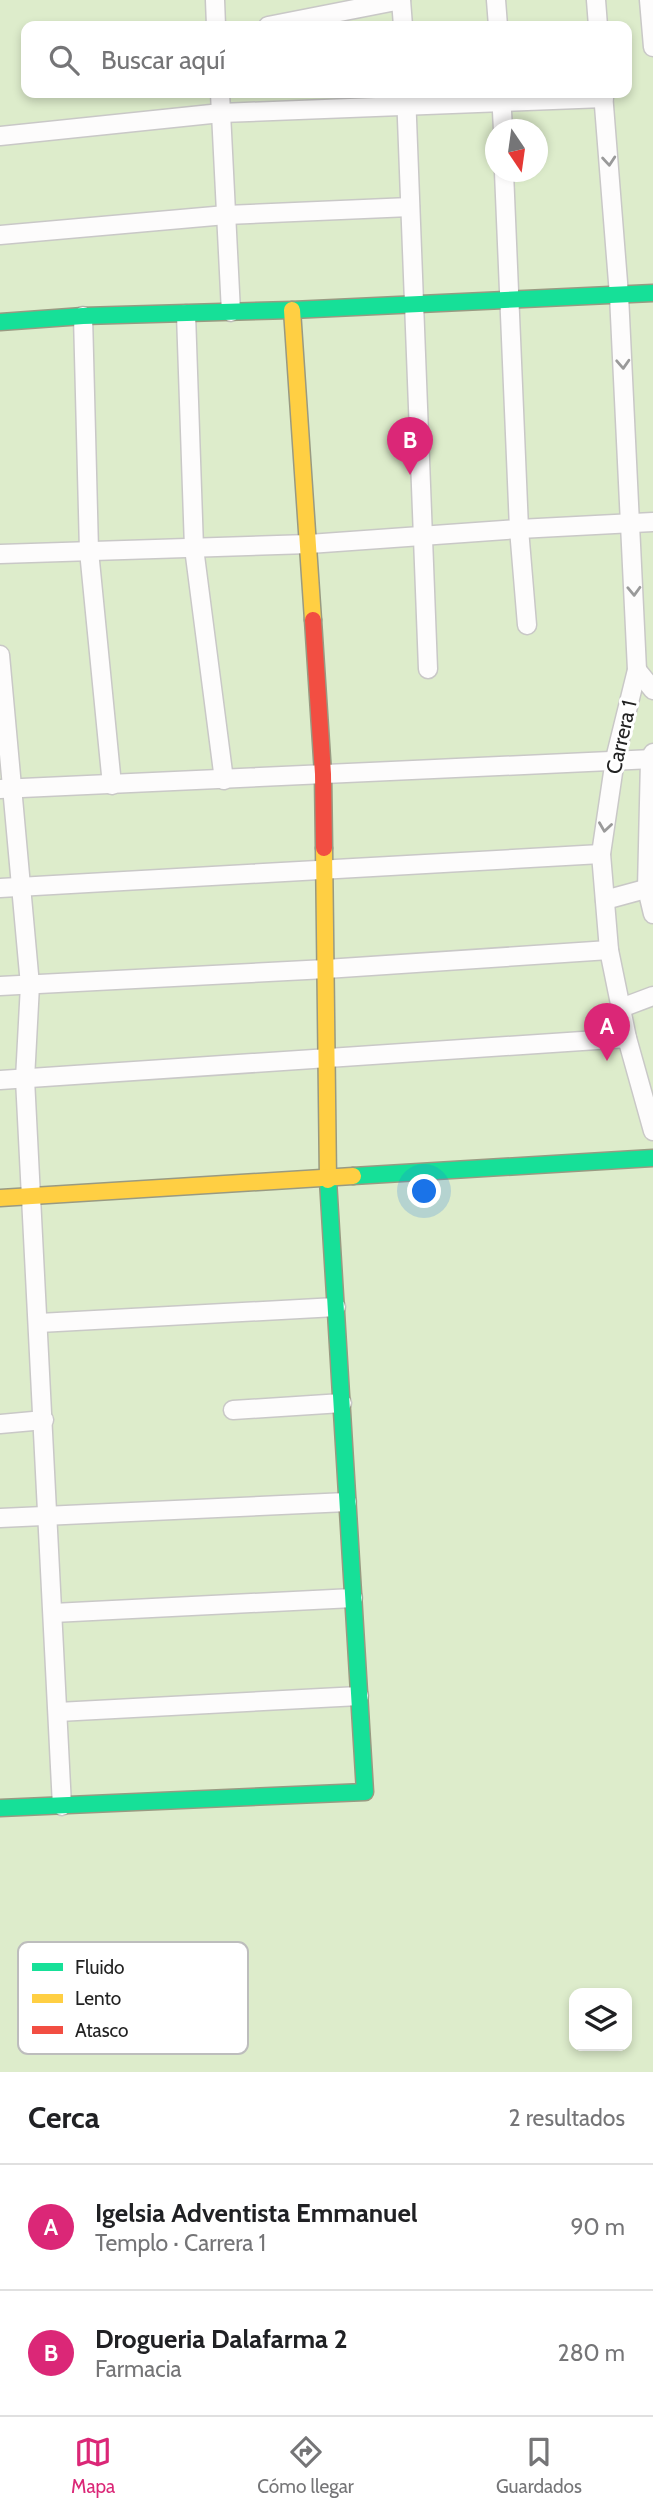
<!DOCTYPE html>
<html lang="es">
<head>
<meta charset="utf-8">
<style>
	body { margin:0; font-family:Cabin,sans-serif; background:#f2f2f2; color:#202124 }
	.controls { position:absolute; right:21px; bottom:21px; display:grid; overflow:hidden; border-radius:14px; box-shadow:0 4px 10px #0003 }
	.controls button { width:63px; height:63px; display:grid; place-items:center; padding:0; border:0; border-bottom:2px solid #e0e0e0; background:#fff; color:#202124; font:35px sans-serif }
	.compass { position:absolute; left:485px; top:119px; width:63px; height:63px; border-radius:50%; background:#fff; box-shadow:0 4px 10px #0003; rotate:167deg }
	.you { position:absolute; left:425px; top:1192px; width:24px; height:24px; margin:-18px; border:5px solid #fff; border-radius:50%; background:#1a73e8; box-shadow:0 0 0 10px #1a73e833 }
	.badge { display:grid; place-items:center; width:46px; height:46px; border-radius:50%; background:#db2777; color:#fff; font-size:23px; font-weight:700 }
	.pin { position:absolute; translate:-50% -58px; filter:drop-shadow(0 2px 4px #0008) }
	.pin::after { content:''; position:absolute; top:37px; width:24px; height:21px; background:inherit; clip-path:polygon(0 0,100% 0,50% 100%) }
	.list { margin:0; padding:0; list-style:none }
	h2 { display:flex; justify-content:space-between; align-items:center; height:91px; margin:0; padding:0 28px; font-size:30px }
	h2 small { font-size:23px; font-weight:400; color:#757577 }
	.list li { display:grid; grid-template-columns:46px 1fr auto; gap:21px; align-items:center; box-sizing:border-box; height:126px; padding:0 28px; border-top:2px solid #e0e0e0 }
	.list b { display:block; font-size:26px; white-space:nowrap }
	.list p { margin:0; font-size:23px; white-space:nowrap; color:#757577 }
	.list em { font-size:23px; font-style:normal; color:#757577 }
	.icon { flex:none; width:38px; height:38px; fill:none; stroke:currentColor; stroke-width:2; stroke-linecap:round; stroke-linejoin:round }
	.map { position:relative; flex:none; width:653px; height:2072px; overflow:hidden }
	.search { position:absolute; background:#fff; box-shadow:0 4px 10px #0003; left:21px; right:21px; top:21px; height:77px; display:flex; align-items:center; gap:18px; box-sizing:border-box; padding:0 24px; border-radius:14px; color:#757577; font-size:26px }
	.sheet { height:343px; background:#fff }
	nav { display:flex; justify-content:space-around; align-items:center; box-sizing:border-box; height:98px; border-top:2px solid #e0e0e0; background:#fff; font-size:19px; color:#757577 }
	nav a { display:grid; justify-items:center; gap:4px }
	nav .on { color:#db2777 }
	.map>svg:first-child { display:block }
</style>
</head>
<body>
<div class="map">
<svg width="653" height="2072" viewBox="0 0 653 2072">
	<rect width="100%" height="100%" fill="#f0eeeb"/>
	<!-- grass -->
	<path fill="#ddeccb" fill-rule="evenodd" d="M0 0H653V2072H0ZM26 26H627V93H26ZM496 130H538V172H496ZM574 1993H627V2046H574Z"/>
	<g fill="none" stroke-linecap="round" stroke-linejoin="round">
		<defs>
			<g id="street">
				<path d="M215 0 216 26"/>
				<path d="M401 0 403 26"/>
				<path d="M496 0 498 26"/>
				<path d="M596 0 598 26"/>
				<path d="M649 0 653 47"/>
				<path d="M268 26 401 0"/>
				<path d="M220 93 231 312"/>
				<path d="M406 93 428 669"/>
				<path d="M501 93 503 130"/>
				<path d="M603 93 619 295 637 670 615 759 601 854 609 950 627 1038 653 1131"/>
				<path d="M0 136 221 113 604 98"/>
				<path d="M504 172 519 529 527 625"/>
				<path d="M0 235 226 215 410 207"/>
				<path d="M186 314 194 548 224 780"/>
				<path d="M83 316 89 551 112 785"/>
				<path d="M0 554 309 544 519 529 653 522"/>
				<path d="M0 655 30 985 25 1079 62 1806"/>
				<path d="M637 670 653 690"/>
				<path d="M653 753 650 760 647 889 653 914"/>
				<path d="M0 789 653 759"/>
				<path d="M0 888 601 854"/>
				<path d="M605 900 653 887"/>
				<path d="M0 986 326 969 609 950"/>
				<path d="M621 1008 653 996"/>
				<path d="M0 1080 627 1038"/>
				<path d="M39 1323 336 1307"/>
				<path d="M233 1410 342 1403"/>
				<path d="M0 1424 44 1420"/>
				<path d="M0 1518 347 1502"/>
				<path d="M53 1613 353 1598"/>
				<path d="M58 1712 359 1696"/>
			</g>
			<g id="fast">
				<path d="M0 322 83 316 292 310 653 293"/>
				<path d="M353 1176 653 1158"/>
				<path d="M0 1808 365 1792 328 1180"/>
			</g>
			<g id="slow">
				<path d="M292 310 313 620"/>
				<path d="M324 848 328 1180"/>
				<path d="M0 1198 353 1176"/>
			</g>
			<path id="jam" d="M313 620 323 774 324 848"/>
		</defs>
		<!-- street casing -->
		<use href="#street" stroke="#c9c8c7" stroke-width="21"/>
		<!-- fast casing -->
		<use href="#fast" stroke="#999a82" stroke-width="19"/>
		<!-- slow casing -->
		<use href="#slow" stroke="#999a82" stroke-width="19"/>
		<!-- jam casing -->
		<use href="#jam" stroke="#999a82" stroke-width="19"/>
		<!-- street -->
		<use href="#street" stroke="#fdfcfc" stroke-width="18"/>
		<!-- fast -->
		<use href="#fast" stroke="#16e098" stroke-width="16"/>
		<!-- slow -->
		<use href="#slow" stroke="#ffcf43" stroke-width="16"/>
		<!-- jam -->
		<use href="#jam" stroke="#f24e42" stroke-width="16"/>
	</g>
	<!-- one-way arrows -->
	<defs><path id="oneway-chevron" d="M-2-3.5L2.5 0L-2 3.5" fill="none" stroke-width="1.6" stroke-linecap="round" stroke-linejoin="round" transform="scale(1.75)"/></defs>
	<g stroke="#9a9a9a">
		<use href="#oneway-chevron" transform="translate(609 161) rotate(85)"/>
		<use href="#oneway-chevron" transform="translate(623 364) rotate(87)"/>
		<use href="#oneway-chevron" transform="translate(634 591) rotate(88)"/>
		<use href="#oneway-chevron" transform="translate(605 827) rotate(98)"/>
	</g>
	<g text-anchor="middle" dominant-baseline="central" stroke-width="6" stroke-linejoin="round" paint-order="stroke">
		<!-- street labels -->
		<g font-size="21" fill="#222" stroke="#fff">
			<text transform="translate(621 737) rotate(-77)">Carrera 1</text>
		</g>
	</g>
	<!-- legend -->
	<rect x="18" y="1942" width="230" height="112" rx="10" fill="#fff" stroke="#bdbdbd" stroke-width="2"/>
	<rect x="32" y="1963" width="31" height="8" fill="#16e098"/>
	<rect x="32" y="1994" width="31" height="9" fill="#ffcf43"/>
	<rect x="32" y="2026" width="31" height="8" fill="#f24e42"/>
	<g font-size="19" fill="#222">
		<text x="75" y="1974">Fluido</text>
		<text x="75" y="2005">Lento</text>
		<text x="75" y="2037">Atasco</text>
	</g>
</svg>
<div class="controls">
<button><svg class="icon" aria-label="layers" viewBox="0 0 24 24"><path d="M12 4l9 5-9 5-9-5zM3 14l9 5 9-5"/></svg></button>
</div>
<svg class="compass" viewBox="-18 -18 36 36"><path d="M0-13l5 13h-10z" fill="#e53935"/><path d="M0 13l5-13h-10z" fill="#757577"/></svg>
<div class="you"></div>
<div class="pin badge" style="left:607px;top:1061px">A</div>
<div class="pin badge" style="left:410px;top:475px">B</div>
<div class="search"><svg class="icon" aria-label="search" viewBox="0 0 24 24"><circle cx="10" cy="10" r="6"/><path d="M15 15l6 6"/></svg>Buscar aquí</div>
</div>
<section class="sheet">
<h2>Cerca<small>2 resultados</small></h2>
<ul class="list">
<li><span class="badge">A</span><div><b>Igelsia Adventista Emmanuel</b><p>Templo · Carrera 1</p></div><em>90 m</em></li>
<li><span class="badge">B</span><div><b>Drogueria Dalafarma 2</b><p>Farmacia</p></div><em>280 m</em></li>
</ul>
</section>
<nav>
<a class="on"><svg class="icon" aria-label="map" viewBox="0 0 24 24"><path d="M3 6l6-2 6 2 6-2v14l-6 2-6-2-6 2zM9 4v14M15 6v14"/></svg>Mapa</a>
<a><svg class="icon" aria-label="directions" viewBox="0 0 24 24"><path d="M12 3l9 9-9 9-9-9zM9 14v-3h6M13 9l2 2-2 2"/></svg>Cómo llegar</a>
<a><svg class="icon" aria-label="saved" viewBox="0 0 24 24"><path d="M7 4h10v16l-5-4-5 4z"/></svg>Guardados</a>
</nav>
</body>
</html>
